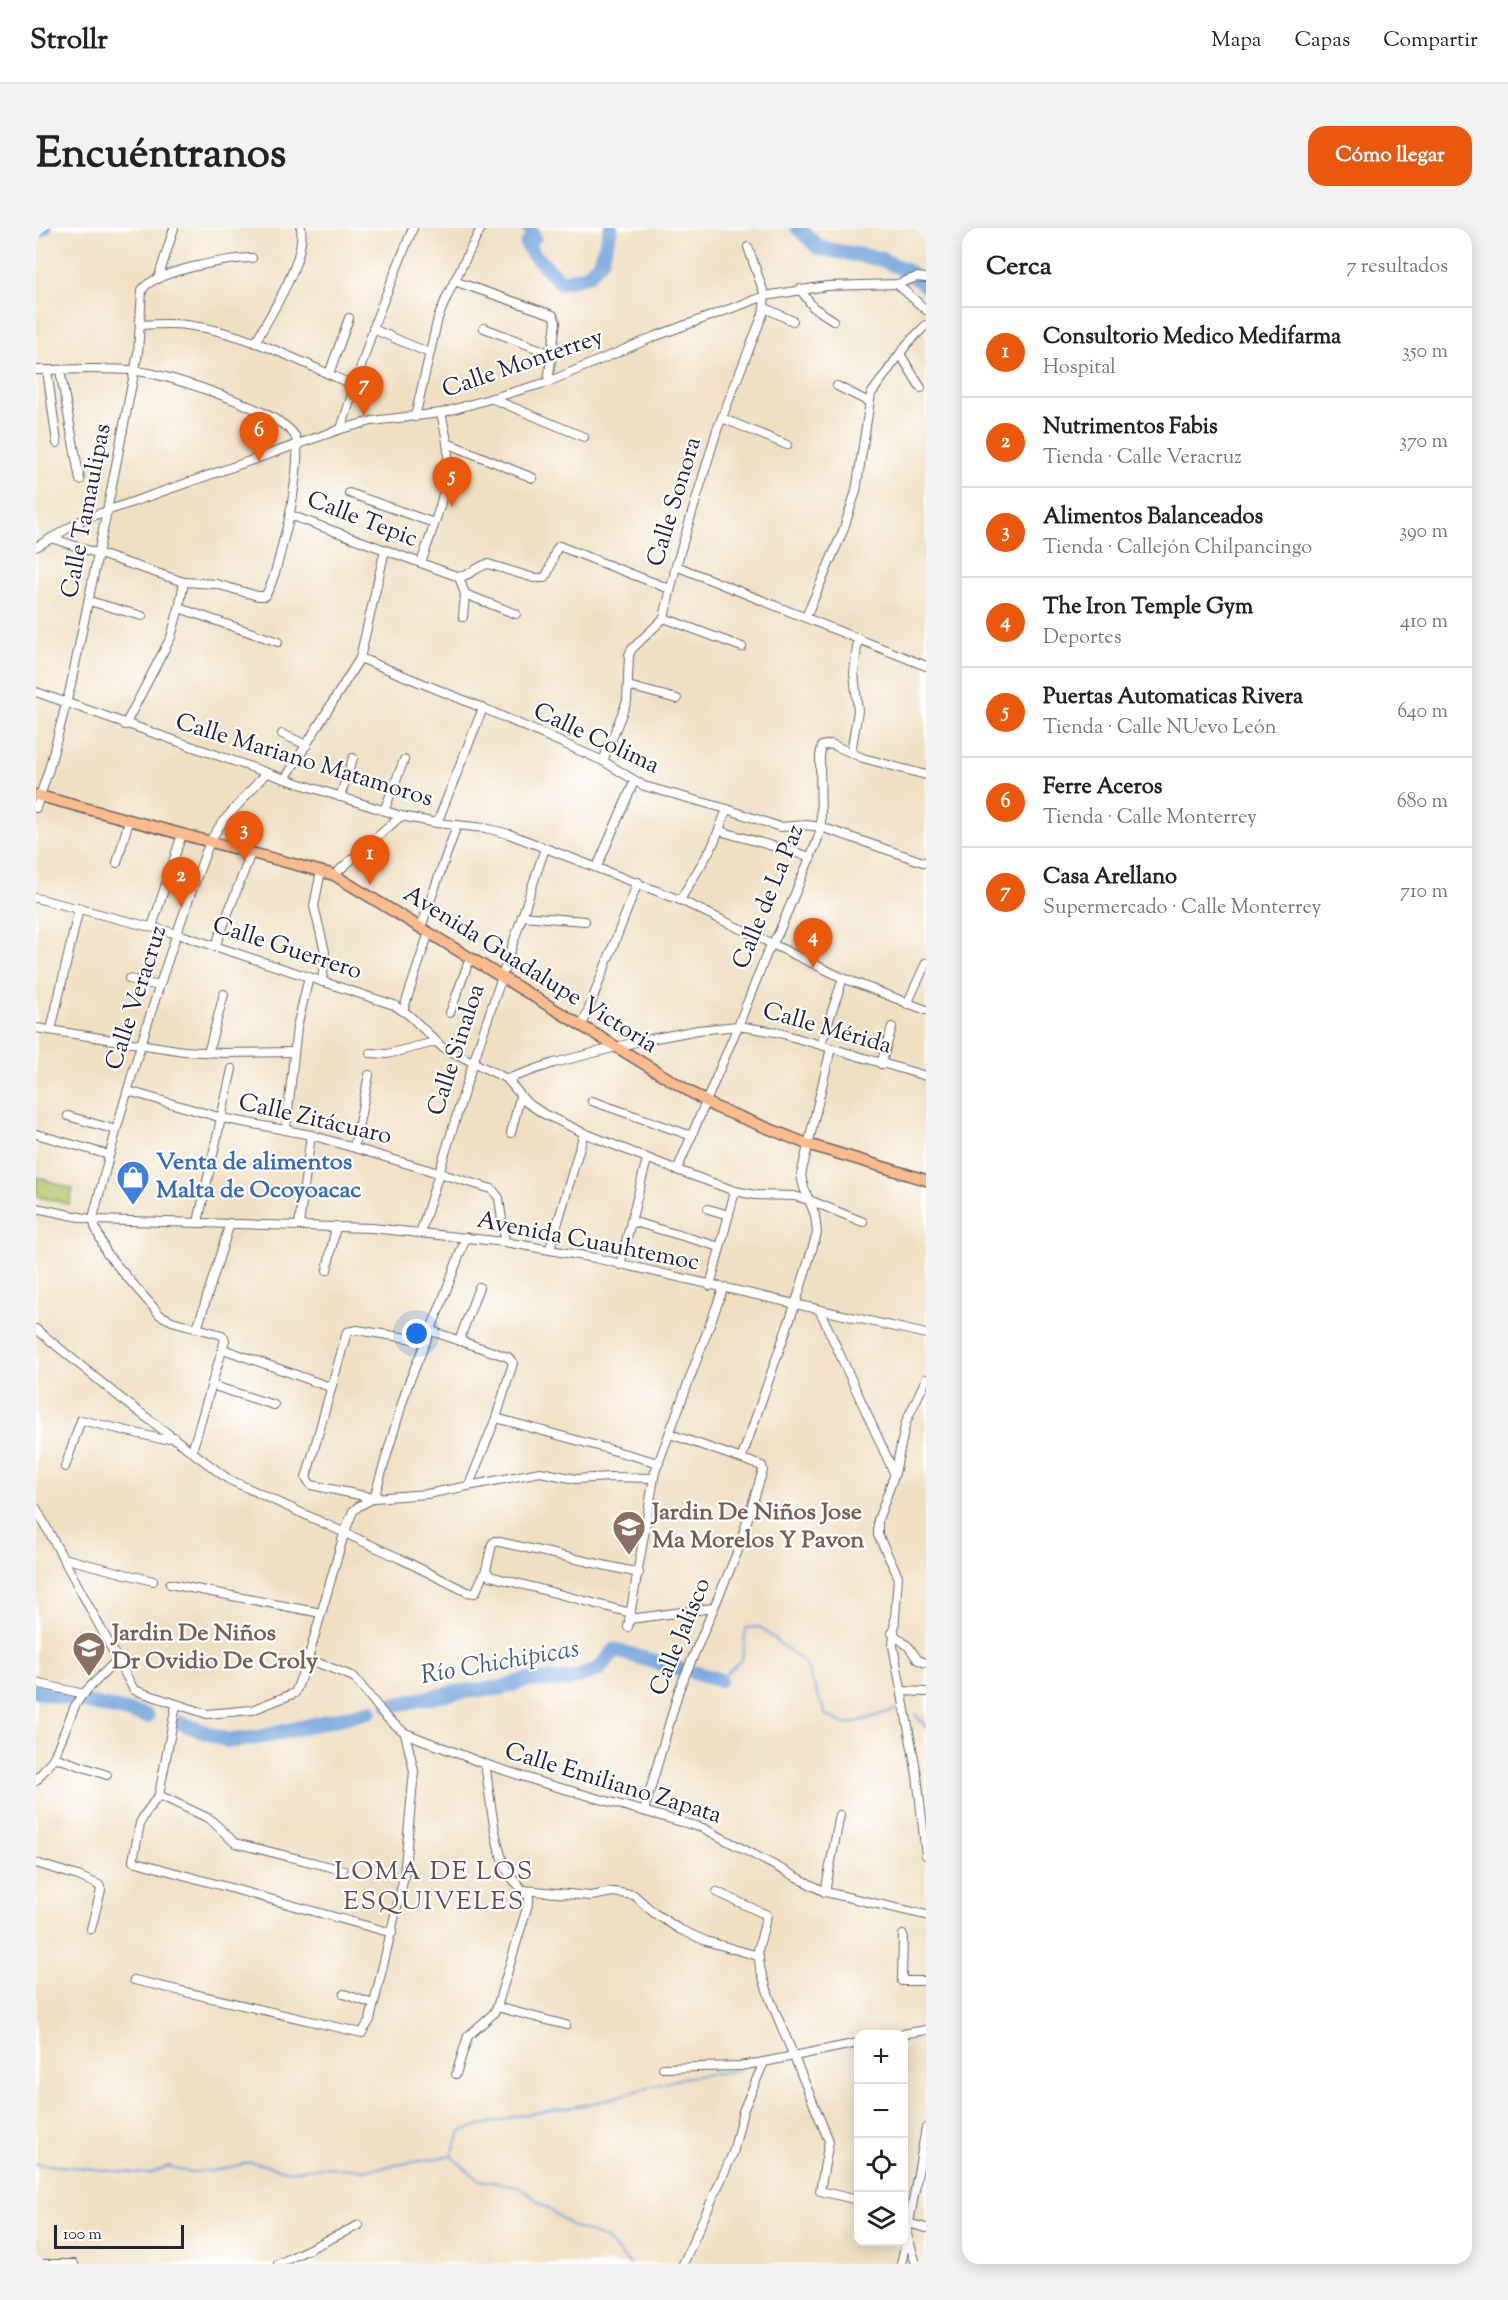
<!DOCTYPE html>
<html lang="es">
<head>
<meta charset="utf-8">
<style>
	body { margin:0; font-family:"Sorts Mill Goudy",serif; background:#f2f2f2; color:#222 }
	.controls { position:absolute; right:18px; bottom:18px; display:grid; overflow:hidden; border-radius:12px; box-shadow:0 3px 15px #0003 }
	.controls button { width:54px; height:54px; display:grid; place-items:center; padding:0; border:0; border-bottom:2px solid #e0e0e0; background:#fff; color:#222; font:30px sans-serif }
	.scale { position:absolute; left:18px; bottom:15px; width:130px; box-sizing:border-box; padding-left:6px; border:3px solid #22223b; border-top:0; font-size:16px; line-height:21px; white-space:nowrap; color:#22223b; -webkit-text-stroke:4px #fff; paint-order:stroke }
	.you { position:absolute; left:381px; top:1106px; width:21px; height:21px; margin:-15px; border:4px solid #fff; border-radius:50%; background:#1a73e8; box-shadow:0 0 0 9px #1a73e833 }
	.badge { display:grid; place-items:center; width:39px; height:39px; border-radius:50%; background:#ea580c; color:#fff; font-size:20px; font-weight:700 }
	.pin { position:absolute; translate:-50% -50px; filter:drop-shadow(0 2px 3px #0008) }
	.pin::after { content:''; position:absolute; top:32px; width:21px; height:18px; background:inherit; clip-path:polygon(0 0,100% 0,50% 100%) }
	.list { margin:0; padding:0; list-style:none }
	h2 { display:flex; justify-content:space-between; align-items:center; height:78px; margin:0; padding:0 24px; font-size:26px }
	h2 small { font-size:20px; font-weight:400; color:#767676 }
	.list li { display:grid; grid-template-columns:39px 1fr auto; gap:18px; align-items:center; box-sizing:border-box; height:90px; padding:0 24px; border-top:2px solid #e0e0e0 }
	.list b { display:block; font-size:22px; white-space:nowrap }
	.list p { margin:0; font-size:20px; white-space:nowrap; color:#767676 }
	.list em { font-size:20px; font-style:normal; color:#767676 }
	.icon { flex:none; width:33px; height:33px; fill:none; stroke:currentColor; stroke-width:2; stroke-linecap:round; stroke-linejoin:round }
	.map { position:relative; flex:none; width:890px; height:2036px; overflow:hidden; border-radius:18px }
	header { display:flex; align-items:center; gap:36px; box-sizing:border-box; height:84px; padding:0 30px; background:#fff; border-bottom:2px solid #e0e0e0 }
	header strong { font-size:28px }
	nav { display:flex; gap:33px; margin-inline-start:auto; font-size:21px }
	.intro { display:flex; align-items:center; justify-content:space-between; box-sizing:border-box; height:144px; padding:0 36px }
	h1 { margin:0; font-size:42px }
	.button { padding:15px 27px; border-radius:18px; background:#ea580c; color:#fff; font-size:21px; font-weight:700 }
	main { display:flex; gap:36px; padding:0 36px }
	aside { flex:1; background:#fff; border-radius:18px; box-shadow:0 3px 15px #0003 }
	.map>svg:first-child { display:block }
</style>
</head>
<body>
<header>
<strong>Strollr</strong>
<nav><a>Mapa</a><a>Capas</a><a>Compartir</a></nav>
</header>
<div class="intro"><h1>Encuéntranos</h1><a class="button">Cómo llegar</a></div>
<main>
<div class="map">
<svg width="890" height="2036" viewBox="0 0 890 2036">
	<defs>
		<pattern id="garden-dots" width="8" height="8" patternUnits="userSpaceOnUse" patternTransform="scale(1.5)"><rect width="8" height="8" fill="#b3cb70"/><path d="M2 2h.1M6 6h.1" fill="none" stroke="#9aae62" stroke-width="1.8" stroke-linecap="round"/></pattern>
	</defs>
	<rect width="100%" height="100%" fill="#fff"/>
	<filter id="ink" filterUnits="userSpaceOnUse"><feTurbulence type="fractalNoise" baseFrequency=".0167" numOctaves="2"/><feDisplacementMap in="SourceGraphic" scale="12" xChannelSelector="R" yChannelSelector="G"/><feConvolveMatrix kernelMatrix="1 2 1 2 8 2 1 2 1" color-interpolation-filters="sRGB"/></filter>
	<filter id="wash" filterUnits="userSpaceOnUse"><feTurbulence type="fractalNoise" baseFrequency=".008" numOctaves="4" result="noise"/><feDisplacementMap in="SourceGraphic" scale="24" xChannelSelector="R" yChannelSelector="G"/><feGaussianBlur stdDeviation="1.35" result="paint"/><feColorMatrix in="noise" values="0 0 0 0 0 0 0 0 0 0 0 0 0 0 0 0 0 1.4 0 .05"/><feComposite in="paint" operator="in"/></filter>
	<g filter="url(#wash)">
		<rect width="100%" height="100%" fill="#f0e0c2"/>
		<!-- garden -->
		<path fill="url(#garden-dots)" stroke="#6a7656" stroke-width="1.5" d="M1 949 37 961 33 976 0 968Z"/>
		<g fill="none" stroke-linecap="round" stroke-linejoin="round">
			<!-- stream -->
			<g stroke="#71a3dc" stroke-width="2">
				<path d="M683 1452 706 1431 710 1400 724 1399 769 1436 790 1487 811 1497 861 1481"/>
				<path d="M879 1486 890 1499"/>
				<path d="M415 1928 425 1903 480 1888 559 1875 646 1850 703 1842"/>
				<path d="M415 1928 443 1952 482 1958 537 1999 570 2011 594 2036"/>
				<path d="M0 1936 114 1946 132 1938 153 1944 177 1943 215 1934 254 1943 289 1939 329 1942 415 1928"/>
			</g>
			<!-- river -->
			<g stroke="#71a3dc" stroke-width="15">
				<path d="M493 0 498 9 491 16 496 25 525 54 552 47 565 33 575 0"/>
				<path d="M762 0 783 20 845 31 871 43 890 58"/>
				<path d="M0 4 8 0"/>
				<path d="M659 1445 683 1452"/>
				<path d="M0 1463 111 1488"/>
				<path d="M353 1478 421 1464 465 1460 490 1452H532L563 1441 579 1422 643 1441"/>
				<path d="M145 1495 193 1513 225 1509 334 1483"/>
			</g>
		</g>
	</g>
	<g filter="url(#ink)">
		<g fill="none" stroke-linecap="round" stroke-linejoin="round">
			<defs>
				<g id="minor">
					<path d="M122 51 138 0"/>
					<path d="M418 53 517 87 520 94 512 154"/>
					<path d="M861 56 890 82"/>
					<path d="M764 61 777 79 797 92"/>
					<path d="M729 80 757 93"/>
					<path d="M104 97C120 96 135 95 150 97 210 104 265 134 319 158"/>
					<path d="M448 100 516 126"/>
					<path d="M337 101 393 125"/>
					<path d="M219 115C235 85 270 33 265 0"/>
					<path d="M864 126 885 160"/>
					<path d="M0 142C33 142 68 139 101 143 131 146 245 183 259 208 266 221 255 283 251 299 245 319 240 351 229 368H222L180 356 148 354 15 310"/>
					<path d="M11 142 21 215"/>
					<path d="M24 142 44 252"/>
					<path d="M293 146 313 90"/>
					<path d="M801 158 833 174"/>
					<path d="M457 171 548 209"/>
					<path d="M379 189 402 90 412 66 445 0"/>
					<path d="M686 190 751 217"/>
					<path d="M305 201 341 89 377 0"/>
					<path d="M411 215 497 250"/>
					<path d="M313 265 398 295"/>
					<path d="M254 287 423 349C434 348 441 338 452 336L498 350H508C517 341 515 326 523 318L634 361"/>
					<path d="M0 319 48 291 305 201 336 193 405 185 512 154 620 108 729 68 791 58 861 56 881 49 890 50"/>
					<path d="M385 335C397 300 412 263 412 227 412 212 408 199 405 185"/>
					<path d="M640 338 890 438"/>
					<path d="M423 349 429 366 427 389"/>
					<path d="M429 366 480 386"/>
					<path d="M53 373 106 388"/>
					<path d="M143 380 242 414"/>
					<path d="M770 389 807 303 820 263 835 166 871 116 890 97"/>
					<path d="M628 390 706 419"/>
					<path d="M324 430 447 480 567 533 608 558 691 581 744 599 770 597 785 599 890 635"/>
					<path d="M592 458 641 471"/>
					<path d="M0 464 249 551 365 588 401 595 449 600 473 606 644 672 807 750 890 782"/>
					<path d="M89 497 135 409 143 380 148 354"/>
					<path d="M246 506 271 517"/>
					<path d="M815 524 822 483 818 445 822 410"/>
					<path d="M567 533 591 473 593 427 596 421 628 390 640 338 681 202 727 86 729 68 712 19"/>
					<path d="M249 551 324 430 349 322"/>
					<path d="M304 569 317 530"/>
					<path d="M0 580 13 541 34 461 71 283 102 125 106 62C118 43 194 30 216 30"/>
					<path d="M348 583 368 532"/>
					<path d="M401 595 447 480"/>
					<path d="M684 603 775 629"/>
					<path d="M81 635 93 592"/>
					<path d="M561 639 598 554"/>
					<path d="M285 643 278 678 289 724 286 754"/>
					<path d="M298 647 365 588"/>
					<path d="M0 670 142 706 358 777 373 787 406 819 471 851 490 874 508 886 548 905 641 942 699 963 719 967 758 968 773 972 827 994"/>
					<path d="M644 672 677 617 691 581"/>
					<path d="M486 688 549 693"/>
					<path d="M116 699 146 606"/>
					<path d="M385 699 421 597"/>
					<path d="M179 719 215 625"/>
					<path d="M93 751 123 758"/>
					<path d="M871 776 890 735"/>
					<path d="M367 783 393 704"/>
					<path d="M414 785 434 730"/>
					<path d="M546 798 602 654"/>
					<path d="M0 800 148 823 188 825 257 824"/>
					<path d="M15 802 43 680"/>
					<path d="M785 816 807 750"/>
					<path d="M172 825 188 766"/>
					<path d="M334 825 351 826 399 814"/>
					<path d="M845 836 856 799"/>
					<path d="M471 851 518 835 604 813 662 802 702 798 740 804 890 848"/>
					<path d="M92 863 186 890 275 907 456 961 463 970 469 1014"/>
					<path d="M556 873 656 908"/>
					<path d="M32 888 80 902"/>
					<path d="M250 901 261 799 273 749"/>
					<path d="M475 905 484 869"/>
					<path d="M0 906 73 927"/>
					<path d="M318 919 333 847"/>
					<path d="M641 942 702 798 731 725 743 704 781 613 785 599 784 528 786 518 795 516 827 530 890 547"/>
					<path d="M0 980 58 992 336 1000 469 1014 559 1030 890 1106"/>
					<path d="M672 981 693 987"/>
					<path d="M595 993 684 1019"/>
					<path d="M162 994 196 841"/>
					<path d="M263 997 275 907"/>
					<path d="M385 1003 437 835 509 620"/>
					<path d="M514 1021 548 905"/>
					<path d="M584 1037 611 931"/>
					<path d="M291 1042 300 998"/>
					<path d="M674 1058 699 963"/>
					<path d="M784 1083 858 1245"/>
					<path d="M0 1101 82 1168 192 1251 363 1330 431 1364 439 1365 450 1342 456 1316 459 1313 603 1345"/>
					<path d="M161 1101 194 995"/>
					<path d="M395 1103 472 1129 477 1135 460 1190 433 1257"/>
					<path d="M390 1113 321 1102 311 1104 270 1250 275 1257 338 1270 391 1266 504 1244 540 1251 574 1249 617 1250"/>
					<path d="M423 1113 443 1059"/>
					<path d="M187 1121 294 1159"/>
					<path d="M890 1151 870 1194 859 1245 842 1292V1307L862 1348 857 1418 881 1547 890 1627"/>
					<path d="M175 1157 238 1177"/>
					<path d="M460 1190 623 1235"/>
					<path d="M156 1223 189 1112 186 1107 136 1093 124 1087 71 1026 59 999 58 986C90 860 128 735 174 613L185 596 230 545"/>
					<path d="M706 1229 762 1068 781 1005 779 987 768 960 765 947 795 820"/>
					<path d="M29 1239 45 1192 125 1211 138 1209"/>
					<path d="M0 1280 98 1462 171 1486 216 1482 259 1465 272 1431 308 1306 317 1283 323 1278 338 1270 371 1159 406 1074 430 1009"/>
					<path d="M27 1330 117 1353"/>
					<path d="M450 1342 454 1348 595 1385"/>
					<path d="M134 1356 285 1385"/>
					<path d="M594 1391 677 1380"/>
					<path d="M592 1399 619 1244 687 1061"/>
					<path d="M856 1405 873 1419 882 1432 890 1435"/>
					<path d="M272 1431 318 1449 350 1489 369 1505 449 1536 507 1555 667 1600 789 1664 890 1687"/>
					<path d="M0 1455 48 1466"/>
					<path d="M866 1463 890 1464"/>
					<path d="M140 1477 123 1567 109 1586 104 1595 97 1633 356 1705"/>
					<path d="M18 1529 71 1547"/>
					<path d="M0 1553 18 1529 39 1478 45 1468 82 1431"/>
					<path d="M123 1567 174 1591 199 1615 307 1642"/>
					<path d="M608 1583 643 1462 701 1325 727 1242 726 1238 634 1206"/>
					<path d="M0 1635 42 1648 63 1657 65 1662 55 1701"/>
					<path d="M487 1662 555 1668 577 1664 598 1667 618 1685 643 1701 670 1713 722 1728"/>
					<path d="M681 1664 731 1687 722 1722 724 1740 734 1771 793 1913 784 1963 822 1972"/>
					<path d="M789 1664 804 1587"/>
					<path d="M867 1707 866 1753H890"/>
					<path d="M98 1752 326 1805 334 1792 368 1649 378 1543 369 1505"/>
					<path d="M308 1766 337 1776"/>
					<path d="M461 1779 530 1797"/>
					<path d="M866 1806 890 1802"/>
					<path d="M728 1834 822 1815"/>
					<path d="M627 1840 704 1838 728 1834 707 1883 697 1925 647 2036"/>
					<path d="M420 1846 432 1808 457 1786 461 1779 493 1673V1669C487 1661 479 1655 474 1647 458 1625 454 1564 449 1536"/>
					<path d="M872 1995 890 2000"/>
					<path d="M9 2036H38"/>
					<path d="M242 2036 323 1997"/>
					<path d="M865 2036 871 2009"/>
					<path d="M880 2036 871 2006 890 1900"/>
				</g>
				<path id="major" d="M0 567 298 647 679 879 771 916 890 952"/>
			</defs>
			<!-- minor casing -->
			<use href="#minor" stroke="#6a646a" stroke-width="10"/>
			<!-- major casing -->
			<use href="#major" stroke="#6a646a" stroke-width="13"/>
			<!-- minor -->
			<use href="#minor" stroke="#fff" stroke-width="8"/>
			<!-- major -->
			<use href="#major" stroke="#fbbb8d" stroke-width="10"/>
		</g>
	</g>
	<!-- icons -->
	<defs>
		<symbol id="shop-pin" viewBox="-11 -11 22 30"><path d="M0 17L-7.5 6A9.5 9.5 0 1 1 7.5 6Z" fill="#3f7fe0" stroke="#fff"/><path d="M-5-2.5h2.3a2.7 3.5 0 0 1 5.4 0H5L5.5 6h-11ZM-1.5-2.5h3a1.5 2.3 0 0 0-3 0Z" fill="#fff"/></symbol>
		<symbol id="school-pin" viewBox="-11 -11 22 30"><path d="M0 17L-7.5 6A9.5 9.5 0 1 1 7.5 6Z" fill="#8d6e63" stroke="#fff"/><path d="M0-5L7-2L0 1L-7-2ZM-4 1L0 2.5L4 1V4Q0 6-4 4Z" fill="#fff"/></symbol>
	</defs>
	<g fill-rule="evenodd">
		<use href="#shop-pin" x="78" y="930" width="38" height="52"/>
		<use href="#school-pin" x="574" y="1280" width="38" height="52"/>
		<use href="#school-pin" x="34" y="1401" width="38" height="52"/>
	</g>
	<g text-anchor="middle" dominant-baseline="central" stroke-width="4.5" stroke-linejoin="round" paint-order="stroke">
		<!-- street labels -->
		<g font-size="24" fill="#22223b" stroke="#fff">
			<text transform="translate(487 136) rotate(-19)">Calle Monterrey</text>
			<text transform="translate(639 274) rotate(-73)">Calle Sonora</text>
			<text transform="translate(51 283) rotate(-79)">Calle Tamaulipas</text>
			<text transform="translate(326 292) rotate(21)">Calle Tepic</text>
			<text transform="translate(560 511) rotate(25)">Calle Colima</text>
			<text transform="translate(268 533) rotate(17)">Calle Mariano Matamoros</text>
			<text transform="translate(733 669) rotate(-68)">Calle de La Paz</text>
			<text transform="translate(251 721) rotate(18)">Calle Guerrero</text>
			<text transform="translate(494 742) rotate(32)">Avenida Guadalupe Victoria</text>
			<text transform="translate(101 770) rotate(-72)">Calle Veracruz</text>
			<text transform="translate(791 801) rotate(16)">Calle Mérida</text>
			<text transform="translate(421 822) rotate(-72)">Calle Sinaloa</text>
			<text transform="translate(279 892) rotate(13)">Calle Zitácuaro</text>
			<text transform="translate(552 1014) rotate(11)">Avenida Cuauhtemoc</text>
			<text transform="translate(645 1409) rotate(-68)">Calle Jalisco</text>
			<text transform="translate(577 1556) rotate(17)">Calle Emiliano Zapata</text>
		</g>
		<!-- shop labels -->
		<g font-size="24" font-weight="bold" fill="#366cbe" stroke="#fff" text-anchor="start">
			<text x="120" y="935">Venta de alimentos<tspan x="120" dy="28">Malta de Ocoyoacac</tspan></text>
		</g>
		<!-- education labels -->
		<g font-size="24" font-weight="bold" fill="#785e54" stroke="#fff" text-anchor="start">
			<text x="616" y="1285">Jardin De Niños Jose<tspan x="616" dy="28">Ma Morelos Y Pavon</tspan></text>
			<text x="76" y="1406">Jardin De Niños<tspan x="76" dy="28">Dr Ovidio De Croly</tspan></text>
		</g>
		<!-- water labels -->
		<g font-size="26" font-style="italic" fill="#465c83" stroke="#fff">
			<text transform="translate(464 1435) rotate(-10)">Río Chichipicas</text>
		</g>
		<!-- neighbourhood labels -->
		<g font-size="26" letter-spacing="1.5" fill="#664c57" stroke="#fff">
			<text x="398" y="1644">LOMA DE LOS<tspan x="398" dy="30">ESQUIVELES</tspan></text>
		</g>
	</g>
</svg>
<div class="controls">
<button>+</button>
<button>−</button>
<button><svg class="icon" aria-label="locate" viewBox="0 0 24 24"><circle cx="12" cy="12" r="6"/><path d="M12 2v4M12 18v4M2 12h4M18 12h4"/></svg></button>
<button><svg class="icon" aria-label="layers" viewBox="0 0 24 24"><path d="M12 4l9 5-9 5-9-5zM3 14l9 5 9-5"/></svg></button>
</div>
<div class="scale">100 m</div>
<div class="you"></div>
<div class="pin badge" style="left:334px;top:657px">1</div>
<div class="pin badge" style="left:145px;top:679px">2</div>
<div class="pin badge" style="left:208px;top:633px">3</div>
<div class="pin badge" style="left:777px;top:740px">4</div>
<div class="pin badge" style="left:416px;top:279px">5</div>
<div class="pin badge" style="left:223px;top:234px">6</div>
<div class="pin badge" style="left:328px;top:188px">7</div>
</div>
<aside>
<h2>Cerca<small>7 resultados</small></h2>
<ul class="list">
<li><span class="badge">1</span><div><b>Consultorio Medico Medifarma</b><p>Hospital</p></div><em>350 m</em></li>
<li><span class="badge">2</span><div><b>Nutrimentos Fabis</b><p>Tienda · Calle Veracruz</p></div><em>370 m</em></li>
<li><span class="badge">3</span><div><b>Alimentos Balanceados</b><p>Tienda · Callejón Chilpancingo</p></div><em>390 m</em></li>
<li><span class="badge">4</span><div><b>The Iron Temple Gym</b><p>Deportes</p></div><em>410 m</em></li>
<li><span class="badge">5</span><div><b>Puertas Automaticas Rivera</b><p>Tienda · Calle NUevo León</p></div><em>640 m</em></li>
<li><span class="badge">6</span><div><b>Ferre Aceros</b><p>Tienda · Calle Monterrey</p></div><em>680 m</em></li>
<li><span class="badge">7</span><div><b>Casa Arellano</b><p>Supermercado · Calle Monterrey</p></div><em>710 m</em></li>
</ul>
</aside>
</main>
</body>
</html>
